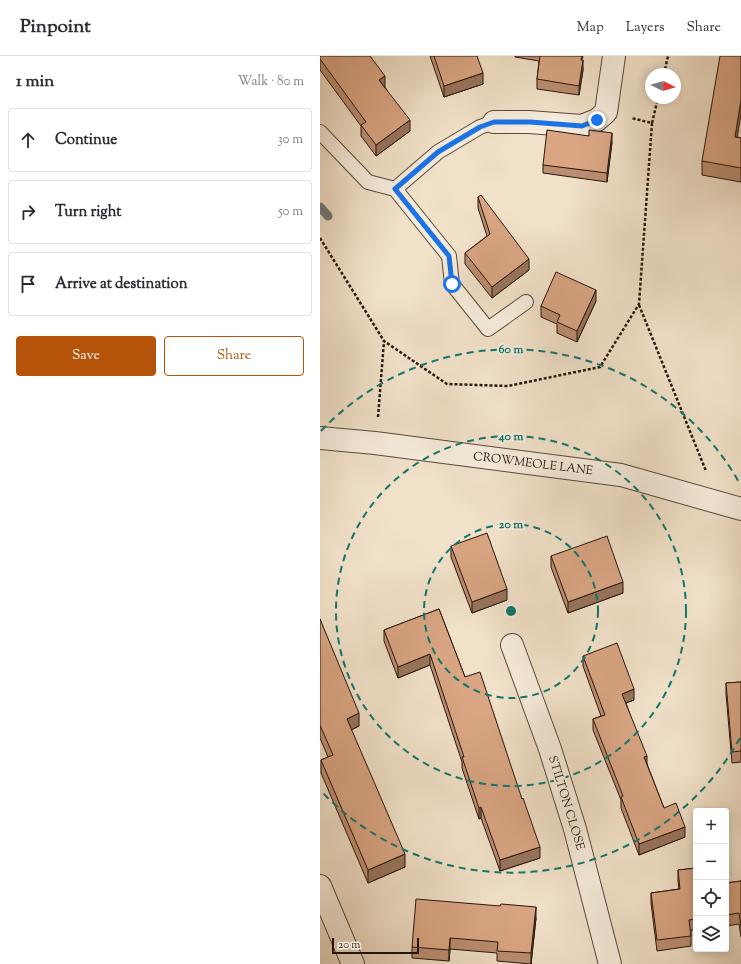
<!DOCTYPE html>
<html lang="en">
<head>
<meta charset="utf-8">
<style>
	body { margin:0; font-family:"Sorts Mill Goudy",serif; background:#f2f2f3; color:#2b2b33 }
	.controls { position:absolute; right:12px; bottom:12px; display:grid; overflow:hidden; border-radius:4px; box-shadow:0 2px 10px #0003 }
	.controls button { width:36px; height:36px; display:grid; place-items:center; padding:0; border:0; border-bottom:1px solid #e1e1e2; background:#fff; color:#2b2b33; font:20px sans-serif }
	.compass { position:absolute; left:325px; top:12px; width:36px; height:36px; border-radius:50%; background:#fff; box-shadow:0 2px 10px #0003; rotate:95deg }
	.scale { position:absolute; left:12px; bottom:10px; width:87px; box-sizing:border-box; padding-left:4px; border:2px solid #27160d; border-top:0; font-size:11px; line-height:14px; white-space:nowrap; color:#27160d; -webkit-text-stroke:3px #f6ecdc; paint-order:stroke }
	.stop { position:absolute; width:12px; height:12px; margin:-9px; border:3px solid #1a73e8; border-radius:50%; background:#fff }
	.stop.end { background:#1a73e8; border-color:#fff; box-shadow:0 1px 4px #0008 }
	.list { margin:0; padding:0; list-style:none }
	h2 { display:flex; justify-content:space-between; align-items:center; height:52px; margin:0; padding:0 16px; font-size:17px }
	h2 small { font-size:13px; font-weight:400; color:#7c7c81 }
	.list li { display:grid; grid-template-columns:26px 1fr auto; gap:12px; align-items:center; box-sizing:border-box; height:64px; margin:0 8px 8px; padding:0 8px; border:1px solid #e1e1e2; border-radius:4px }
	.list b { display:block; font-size:15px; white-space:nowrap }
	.list em { font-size:13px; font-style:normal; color:#7c7c81 }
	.actions { display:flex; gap:8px; padding:12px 16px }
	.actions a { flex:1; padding:9px 0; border:1px solid #b45309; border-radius:4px; text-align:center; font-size:14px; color:#b45309 }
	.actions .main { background:#b45309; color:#fff }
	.icon { flex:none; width:22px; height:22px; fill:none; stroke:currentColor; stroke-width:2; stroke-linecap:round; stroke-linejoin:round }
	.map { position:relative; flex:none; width:421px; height:908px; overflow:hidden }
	header { display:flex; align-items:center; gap:24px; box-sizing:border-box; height:56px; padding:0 20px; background:#fff; border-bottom:1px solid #e1e1e2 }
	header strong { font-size:19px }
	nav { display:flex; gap:22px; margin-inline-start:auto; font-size:14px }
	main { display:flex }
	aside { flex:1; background:#fff }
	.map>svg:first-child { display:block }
</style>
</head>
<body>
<header>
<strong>Pinpoint</strong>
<nav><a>Map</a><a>Layers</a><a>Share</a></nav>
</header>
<main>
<aside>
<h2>1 min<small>Walk · 80 m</small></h2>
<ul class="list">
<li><svg class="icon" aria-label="ahead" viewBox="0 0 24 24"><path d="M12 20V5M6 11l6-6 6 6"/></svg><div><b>Continue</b></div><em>30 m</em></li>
<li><svg class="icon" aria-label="right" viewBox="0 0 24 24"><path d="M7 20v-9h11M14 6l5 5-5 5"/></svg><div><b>Turn right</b></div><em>50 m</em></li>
<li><svg class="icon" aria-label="arrive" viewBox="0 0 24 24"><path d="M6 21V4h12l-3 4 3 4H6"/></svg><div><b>Arrive at destination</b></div></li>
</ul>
<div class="actions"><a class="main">Save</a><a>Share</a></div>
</aside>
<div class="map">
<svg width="421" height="908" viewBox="0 0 421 908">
	<rect width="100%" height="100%" fill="#f1e1c9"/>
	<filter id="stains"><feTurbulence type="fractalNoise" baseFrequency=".005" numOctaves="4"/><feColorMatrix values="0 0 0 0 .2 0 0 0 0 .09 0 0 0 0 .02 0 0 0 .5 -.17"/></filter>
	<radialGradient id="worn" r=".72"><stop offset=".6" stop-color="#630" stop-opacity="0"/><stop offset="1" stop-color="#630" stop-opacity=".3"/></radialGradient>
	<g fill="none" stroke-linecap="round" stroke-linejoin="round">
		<!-- stream -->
		<path stroke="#6e7978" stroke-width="9" d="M0 151 8 160"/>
		<defs>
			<g id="service">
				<path d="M0 76 48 126 75 133 129 200 132 228 168 273 206 246"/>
				<path d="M75 133 118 96 160 71 174 66"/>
			</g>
			<g id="minor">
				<path d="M174 66H209L262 70 277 64 286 56 294 0"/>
				<path d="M0 382 55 387 301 419 421 453"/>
				<path d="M192 589 230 693 255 773 290 908"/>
				<path d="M0 830 33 908"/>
			</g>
		</defs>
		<!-- service casing -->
		<use href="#service" stroke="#5a493c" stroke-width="16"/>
		<!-- minor casing -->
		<use href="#minor" stroke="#5a493c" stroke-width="24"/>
		<!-- path -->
		<g stroke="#27160d" stroke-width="2.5" stroke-dasharray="3 2" stroke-linecap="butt">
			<path d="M344 18 348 0"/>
			<path d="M332 67 338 42"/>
			<path d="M0 182 64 285 127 328 188 330 280 311 319 248 332 67 311 62"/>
			<path d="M319 249 386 415"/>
			<path d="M58 361 64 285"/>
		</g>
		<!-- service -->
		<use href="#service" stroke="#f6ecdc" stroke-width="14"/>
		<!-- minor -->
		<use href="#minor" stroke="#f6ecdc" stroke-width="22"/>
	</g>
	<!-- wall -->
	<g fill="#bb8e71" stroke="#27160d">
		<path d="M0 0 65 31 90 75 56 100 41 80V70L0 14Z"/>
		<path d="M110 0H157L163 28 124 41Z"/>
		<path d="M195 0H263L262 4 263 14 259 39 217 33V23L219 5 195 1Z"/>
		<path d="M417 81 421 82V126L382 119V105Z"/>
		<path d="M292 86 287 126 223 117V109Z"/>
		<path d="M158 141 209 214 172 242 145 208V197L167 180 158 152Z"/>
		<path d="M276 245 257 286 237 277V268L221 261V250Z"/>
		<path d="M131 490 187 544 152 557 131 501Z"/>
		<path d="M231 500 303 537 248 557 231 511Z"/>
		<path d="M119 553 145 621 220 802 180 815 161 762 159 763 142 712V706L110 609 78 622 64 585V574Z"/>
		<path d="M0 563 39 670 31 674 85 811 48 827 1 717V704L8 701 0 682Z"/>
		<path d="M263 600 314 644 306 647 327 708 344 752 365 781 319 799 301 752V744L273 674V663L281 660 263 610Z"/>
		<path d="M421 626V706L412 707 406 638V627Z"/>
		<path d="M376 812V874H371V890L337 895 331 847V837L359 833 358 825V814Z"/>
		<path d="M421 825V881L419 868 406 870V827Z"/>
		<path d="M216 862 211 908 177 905V897L130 893 129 905 92 902V891Z"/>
	</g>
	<!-- shaded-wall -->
	<g fill="#98745c" stroke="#27160d">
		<path d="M263 4V14L259 39V30Z"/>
		<path d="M163 17V28L124 41V30Z"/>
		<path d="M65 20V31L59 24Z"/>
		<path d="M421 44V58L415 95V81Z"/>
		<path d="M90 64V75L56 100V89Z"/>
		<path d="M292 77V86L287 126V117Z"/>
		<path d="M209 203V214L172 242V231Z"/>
		<path d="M276 234V245L257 286V275Z"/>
		<path d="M303 526V537L248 557V546Z"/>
		<path d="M187 533V544L152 557V546Z"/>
		<path d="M110 598V609L78 622V611Z"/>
		<path d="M314 633V644L302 648V638Z"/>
		<path d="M39 657V670L27 676V663Z"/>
		<path d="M327 700V711L324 701Z"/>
		<path d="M161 751V762L159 763V752Z"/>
		<path d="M365 771V781L319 799V788Z"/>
		<path d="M220 791V802L180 815V804Z"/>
		<path d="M85 798V811L48 827V814Z"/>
		<path d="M216 851V862L211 908V897Z"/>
		<path d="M130 882V893L129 905V894Z"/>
	</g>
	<!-- building -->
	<g fill="#d9a583" stroke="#27160d">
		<path d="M0 0H50L65 20 59 24 90 64 56 89 41 69 46 66 0 3Z"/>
		<path d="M114 0H157L163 17 124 30Z"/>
		<path d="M220 0H262L261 4H263L259 30 217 23Z"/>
		<path d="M400 0H421V44L415 81 421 82V112L382 105Z"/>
		<path d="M227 74 269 80V74L292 77 287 117 223 109Z"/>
		<path d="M161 139 209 203 172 231 145 197 170 178 158 141Z"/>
		<path d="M236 216 276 234 257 275 237 266 240 259 221 250Z"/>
		<path d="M167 477 187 533 152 546 131 490Z"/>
		<path d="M287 480 303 526 248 546 231 500Z"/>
		<path d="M119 553 145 621 160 616 202 743 203 742 220 791 180 804 161 751 159 752 142 701H144L110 598 78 611 64 574Z"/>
		<path d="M0 563 39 657 27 663 85 798 48 814 1 704 13 699 0 669Z"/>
		<path d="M297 587 314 633 302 638 327 700 324 701 344 752 356 747 365 771 319 788 301 741 303 740 273 663 285 659 263 600Z"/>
		<path d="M421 626V695L412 696 406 627Z"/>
		<path d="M376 812V863L369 864 371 880 337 884 331 837 360 833 358 814Z"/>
		<path d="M421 825V870L419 857 406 859V827Z"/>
		<path d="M96 843 180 850 181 848 216 851 211 897 177 895 178 886 130 882 129 894 92 891Z"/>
	</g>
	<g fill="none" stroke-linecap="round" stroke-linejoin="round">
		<!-- route -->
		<path stroke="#1a73e8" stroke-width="5" d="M132 228 129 200 75 133 118 96 160 71 174 66H210L262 70 277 64"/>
	</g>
	<!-- distance rings -->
	<g fill="none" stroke="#0f766e" stroke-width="2" stroke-dasharray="7 5">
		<circle cx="191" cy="555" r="87"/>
		<circle cx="191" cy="555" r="175"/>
		<path d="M420 682A262 262 0 0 1 1 735M1 375A262 262 0 0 1 420 428"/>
	</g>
	<g text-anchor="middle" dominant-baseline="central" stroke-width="4" stroke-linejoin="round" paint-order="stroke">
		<!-- street labels -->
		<g font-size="12" fill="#27160d" stroke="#f6ecdc">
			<text transform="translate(213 408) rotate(7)">CROWMEOLE LANE</text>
			<text transform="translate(246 747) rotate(73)">STILTON CLOSE</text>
		</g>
	</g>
	<circle cx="191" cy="555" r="6" fill="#0f766e" stroke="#f6ecdc" stroke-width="2"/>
	<g font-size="12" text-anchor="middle" font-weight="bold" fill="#0f766e" stroke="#f6ecdc" stroke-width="4" stroke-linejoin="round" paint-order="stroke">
		<text x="191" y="297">60 m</text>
		<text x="191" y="384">40 m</text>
		<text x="191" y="472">20 m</text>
	</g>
	<rect width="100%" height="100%" filter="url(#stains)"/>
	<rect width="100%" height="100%" fill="url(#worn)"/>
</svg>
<div class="controls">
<button>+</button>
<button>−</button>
<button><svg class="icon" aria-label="locate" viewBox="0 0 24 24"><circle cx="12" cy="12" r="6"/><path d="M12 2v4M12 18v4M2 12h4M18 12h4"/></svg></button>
<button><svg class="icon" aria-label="layers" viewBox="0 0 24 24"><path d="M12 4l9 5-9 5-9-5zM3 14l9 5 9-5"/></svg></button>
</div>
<svg class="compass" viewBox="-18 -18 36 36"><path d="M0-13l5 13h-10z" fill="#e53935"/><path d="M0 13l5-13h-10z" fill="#7c7c81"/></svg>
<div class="scale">20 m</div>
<div class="stop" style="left:132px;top:228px"></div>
<div class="stop end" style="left:277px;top:64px"></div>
</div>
</main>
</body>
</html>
